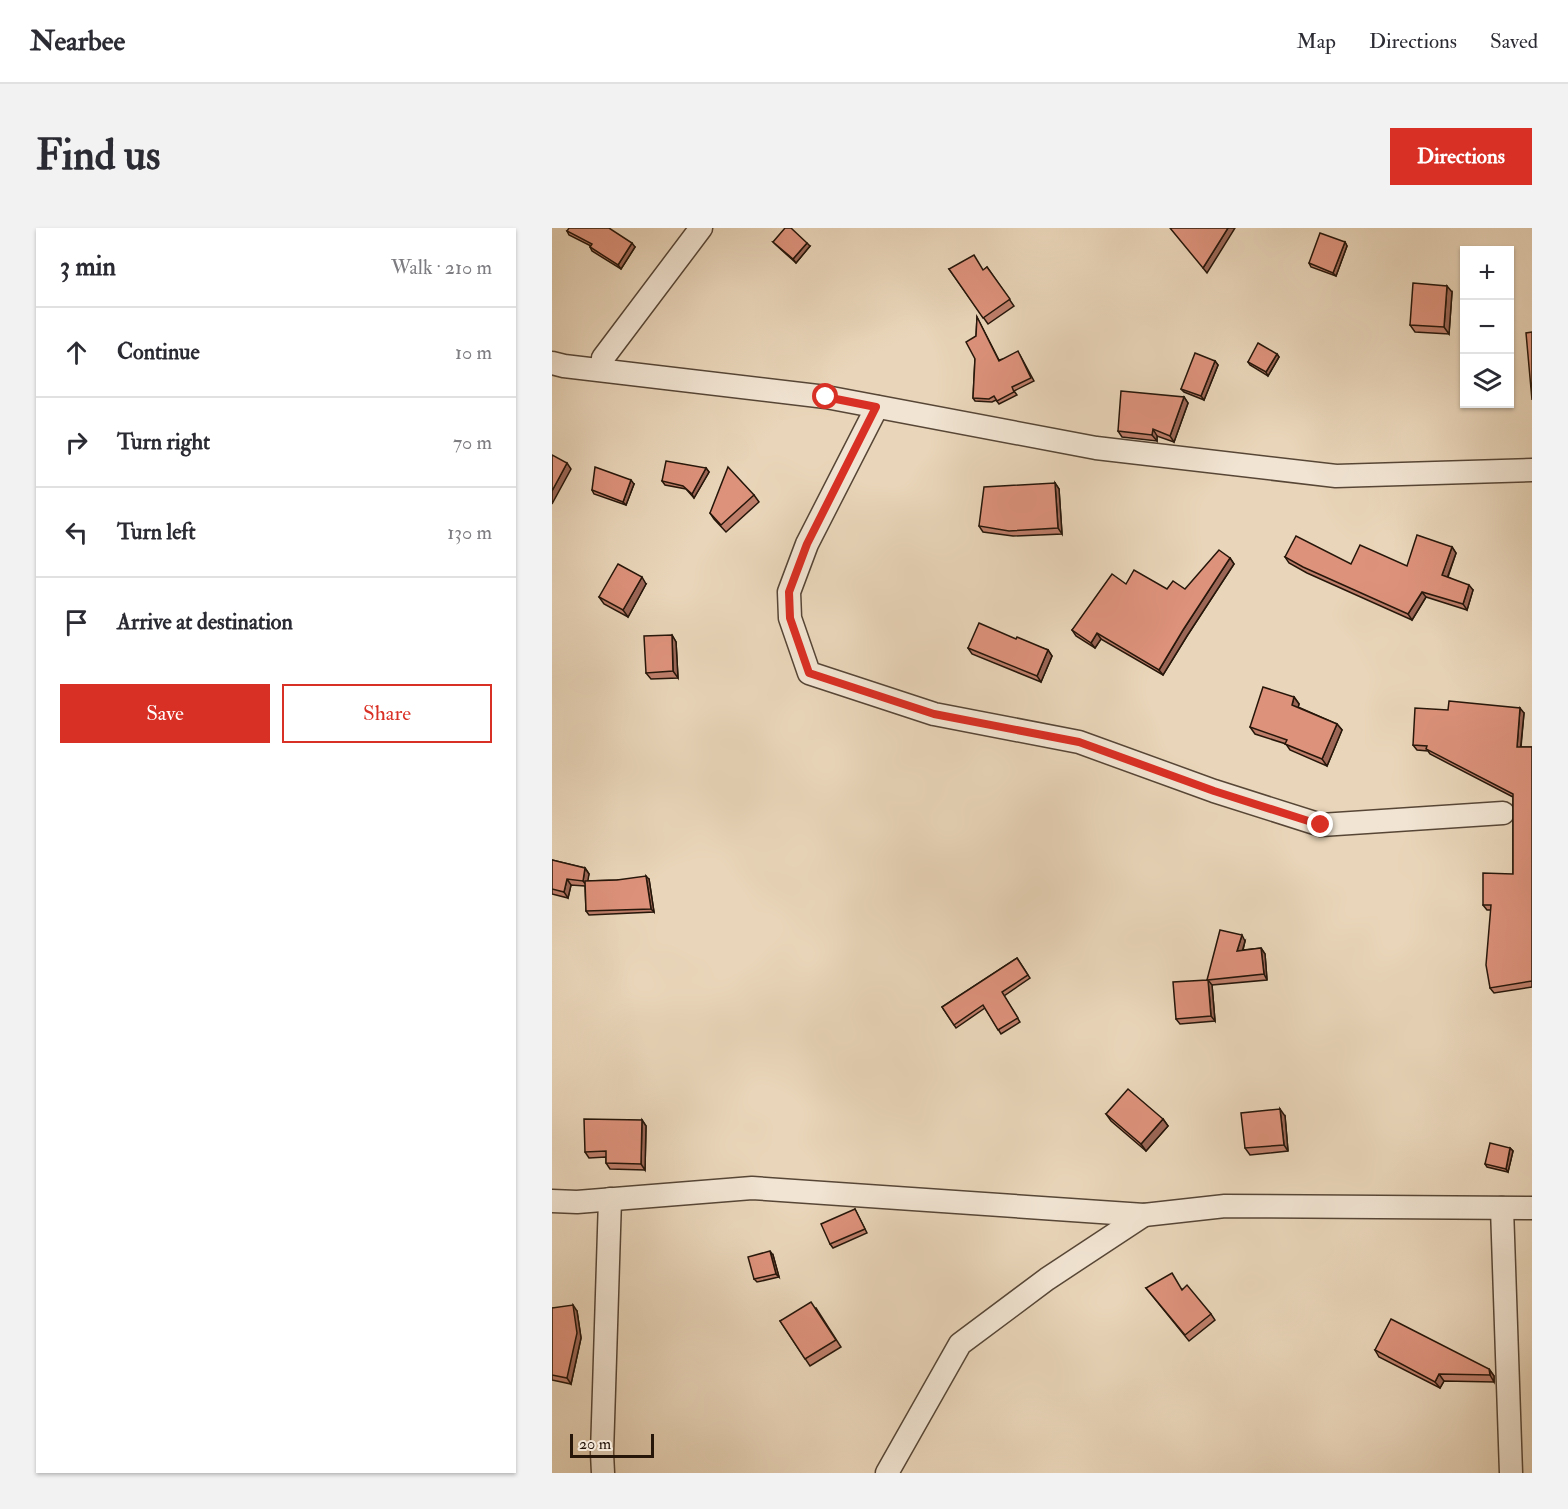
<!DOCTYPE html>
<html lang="en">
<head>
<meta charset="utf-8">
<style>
	body { margin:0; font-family:"IM FELL Double Pica",serif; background:#f2f2f3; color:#2b2b33 }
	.controls { position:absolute; right:18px; top:18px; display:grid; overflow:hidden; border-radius:0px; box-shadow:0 2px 4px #0004 }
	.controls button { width:54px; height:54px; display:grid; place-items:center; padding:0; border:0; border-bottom:2px solid #e1e1e2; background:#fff; color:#2b2b33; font:30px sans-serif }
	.scale { position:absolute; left:18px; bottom:15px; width:84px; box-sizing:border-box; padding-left:6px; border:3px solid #26160a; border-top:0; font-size:16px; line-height:21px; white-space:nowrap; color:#26160a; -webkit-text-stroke:4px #f1e4d2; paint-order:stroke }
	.stop { position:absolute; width:18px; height:18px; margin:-14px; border:4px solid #d93025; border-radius:50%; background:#fff }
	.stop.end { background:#d93025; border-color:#fff; box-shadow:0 2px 6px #0008 }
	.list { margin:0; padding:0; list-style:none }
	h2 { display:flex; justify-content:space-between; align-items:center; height:78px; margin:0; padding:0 24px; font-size:26px }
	h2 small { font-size:20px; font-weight:400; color:#7c7c81 }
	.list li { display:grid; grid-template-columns:39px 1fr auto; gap:18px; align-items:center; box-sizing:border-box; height:90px; padding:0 24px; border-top:2px solid #e1e1e2 }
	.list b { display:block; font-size:22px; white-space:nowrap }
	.list em { font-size:20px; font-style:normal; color:#7c7c81 }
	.actions { display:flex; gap:12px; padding:18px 24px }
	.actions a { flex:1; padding:14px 0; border:2px solid #d93025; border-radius:0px; text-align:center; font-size:21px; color:#d93025 }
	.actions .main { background:#d93025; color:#fff }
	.icon { flex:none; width:33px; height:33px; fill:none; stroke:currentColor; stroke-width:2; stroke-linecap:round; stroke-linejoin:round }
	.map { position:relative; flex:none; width:980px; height:1245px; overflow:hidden; border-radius:0px }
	header { display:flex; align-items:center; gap:36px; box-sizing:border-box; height:84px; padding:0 30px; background:#fff; border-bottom:2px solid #e1e1e2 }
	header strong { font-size:28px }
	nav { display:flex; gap:33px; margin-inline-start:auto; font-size:21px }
	.intro { display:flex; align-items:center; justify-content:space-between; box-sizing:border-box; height:144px; padding:0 36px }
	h1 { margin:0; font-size:42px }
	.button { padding:15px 27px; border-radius:0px; background:#d93025; color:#fff; font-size:21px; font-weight:700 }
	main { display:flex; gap:36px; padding:0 36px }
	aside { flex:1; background:#fff; border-radius:0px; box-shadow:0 2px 4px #0004 }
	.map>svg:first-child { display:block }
</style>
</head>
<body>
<header>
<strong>Nearbee</strong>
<nav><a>Map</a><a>Directions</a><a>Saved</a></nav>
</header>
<div class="intro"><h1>Find us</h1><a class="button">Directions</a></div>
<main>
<aside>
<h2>3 min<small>Walk · 210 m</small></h2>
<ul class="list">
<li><svg class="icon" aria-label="ahead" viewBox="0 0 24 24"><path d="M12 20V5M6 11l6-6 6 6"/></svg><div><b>Continue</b></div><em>10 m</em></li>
<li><svg class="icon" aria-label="right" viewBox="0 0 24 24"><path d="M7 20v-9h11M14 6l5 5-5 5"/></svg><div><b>Turn right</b></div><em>70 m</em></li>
<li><svg class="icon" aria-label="left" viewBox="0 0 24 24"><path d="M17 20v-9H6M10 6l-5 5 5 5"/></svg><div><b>Turn left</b></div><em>130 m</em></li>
<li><svg class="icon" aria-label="arrive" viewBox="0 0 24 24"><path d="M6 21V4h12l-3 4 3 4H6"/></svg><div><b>Arrive at destination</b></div></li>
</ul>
<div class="actions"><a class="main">Save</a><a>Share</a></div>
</aside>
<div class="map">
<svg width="980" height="1245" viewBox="0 0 980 1245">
	<rect width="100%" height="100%" fill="#e9d5b9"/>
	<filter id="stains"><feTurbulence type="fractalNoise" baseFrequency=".00333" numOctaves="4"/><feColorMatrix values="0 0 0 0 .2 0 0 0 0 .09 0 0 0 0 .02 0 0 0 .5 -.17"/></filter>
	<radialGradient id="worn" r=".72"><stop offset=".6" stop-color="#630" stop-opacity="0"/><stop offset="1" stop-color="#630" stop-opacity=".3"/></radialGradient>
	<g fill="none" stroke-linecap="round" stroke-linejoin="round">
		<defs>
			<g id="minor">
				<path d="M51 130 149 0"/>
				<path d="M0 135 12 138 274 169 544 220 784 248 980 242"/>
				<path d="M325 179 255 316 237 364 238 390 257 445 382 486 527 514 662 563 769 597 951 585"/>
				<path d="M0 973 25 974 200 960 592 987 673 978 980 980"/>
				<path d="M950 980 959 1245"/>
				<path d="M51 1245 50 1225 58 971"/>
				<path d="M335 1245 408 1116 495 1051 592 987"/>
			</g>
		</defs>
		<!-- minor casing -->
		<use href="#minor" stroke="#574636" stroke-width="25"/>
		<!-- minor -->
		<use href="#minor" stroke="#f1e4d2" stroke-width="22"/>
	</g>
	<!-- wall -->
	<g fill="#be7e6a" stroke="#26160a" stroke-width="1.5">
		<path d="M15 3 83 19 69 41 40 23 38 19 39 18 17 7Z"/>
		<path d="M221 14 258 18 244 35 224 17Z"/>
		<path d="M793 14 795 18 784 48 759 39 757 35Z"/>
		<path d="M435 39 462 78 436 96 397 41 432 42Z"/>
		<path d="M900 64 897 106 863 104 858 97Z"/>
		<path d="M425 89 447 132 468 127 482 153 462 163 465 167 447 176 444 172 440 174 423 173 421 170Z"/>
		<path d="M725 126 727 129 716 148 698 137 696 134Z"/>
		<path d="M663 133 666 137 652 172 632 164 629 161Z"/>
		<path d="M632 169 636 175 622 214 605 208V213L570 209 566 203Z"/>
		<path d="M154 240 157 244 142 270 134 261 113 257 110 253Z"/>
		<path d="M503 255 507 261 510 306 461 308 431 304 427 298Z"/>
		<path d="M82 256 74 277 42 266 40 262Z"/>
		<path d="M202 267 207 274 174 304 162 291 158 285Z"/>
		<path d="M900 319 904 325 896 349 921 362 915 382 874 369 860 392 755 345 737 335 733 329 799 336 855 338Z"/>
		<path d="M678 330 682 336 635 408 611 447 549 411 543 420 524 408 520 402 574 356 615 361H633Z"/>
		<path d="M94 356 76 389 52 376 47 369Z"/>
		<path d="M120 407 124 414 126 450 99 451 94 445Z"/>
		<path d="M464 411 496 422 500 428 489 454 420 426 416 420Z"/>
		<path d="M742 469 747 476 746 479 785 496 790 502 775 538 738 522 734 516 703 506 698 499Z"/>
		<path d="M896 482 972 485 969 519H980V759L942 765 938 760 939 682H935L931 677 961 646V569L878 526 876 523 865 522 861 517Z"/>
		<path d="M0 632 33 640 37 646 35 653 97 651 102 684 37 687 34 683 33 658 19 657 16 670 0 666Z"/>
		<path d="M693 713 691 722 709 720 713 726 715 752 660 757 663 793 628 796 624 791 655 752Z"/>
		<path d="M465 730 478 750 452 768 468 794 449 806 433 780 404 800 390 779Z"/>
		<path d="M554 886 611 891 616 898 594 923 559 893Z"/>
		<path d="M733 888 736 923 698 927 693 920Z"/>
		<path d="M90 892 94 898 93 942 58 941 54 935V929L37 930 33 924Z"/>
		<path d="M958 920 961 923 956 944 935 939 933 936Z"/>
		<path d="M303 981 315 1005 281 1020 278 1016Z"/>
		<path d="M221 1027 227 1049 205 1054 202 1051Z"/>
		<path d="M594 1060 630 1061 659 1086 663 1092 637 1113Z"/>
		<path d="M0 1080 25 1083 29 1110 19 1156 0 1152Z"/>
		<path d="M264 1080 289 1119 258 1138 228 1093Z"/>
		<path d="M823 1122 937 1141 942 1148V1154L892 1153 888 1160 827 1129Z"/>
	</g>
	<!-- shaded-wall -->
	<g fill="#9b6656" stroke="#26160a" stroke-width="1.5">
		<path d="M676 0H683L655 45 651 40Z"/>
		<path d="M793 14 795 18 784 48 781 45Z"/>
		<path d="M80 15 83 19 69 41 66 37Z"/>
		<path d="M255 15 258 18 244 35 241 31Z"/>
		<path d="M895 58 900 64 897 106 892 99Z"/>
		<path d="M725 126 727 129 716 148 714 144Z"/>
		<path d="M663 133 666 137 652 172 649 168Z"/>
		<path d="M632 169 636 175 622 214 618 208Z"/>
		<path d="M601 201 605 208V213L600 207Z"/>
		<path d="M15 235 19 241 0 276V263Z"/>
		<path d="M154 240 157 244 142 270 140 266Z"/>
		<path d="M79 252 82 256 74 277 71 274Z"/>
		<path d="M503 255 507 261 510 306 506 300Z"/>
		<path d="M900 319 904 325 894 353 890 347Z"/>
		<path d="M678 330 682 336 635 408 611 447 607 442 631 402Z"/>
		<path d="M90 349 94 356 76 389 71 382Z"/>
		<path d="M917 357 921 362 915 382 911 376Z"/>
		<path d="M870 364 874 369 860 392 856 386Z"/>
		<path d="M545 405 549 411 543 420 539 415Z"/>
		<path d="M120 407 124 414 126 450 121 443Z"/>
		<path d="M496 422 500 428 489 454 485 448Z"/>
		<path d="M742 469 747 476 745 484 740 477Z"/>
		<path d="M968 480 972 485 968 525 965 519Z"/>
		<path d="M785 496 790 502 775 538 770 531Z"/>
		<path d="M33 640 37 646 35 658 31 653Z"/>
		<path d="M94 648 97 651 102 684 99 681Z"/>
		<path d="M15 651 19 657 16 670 12 664Z"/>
		<path d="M690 707 693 713 689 728 685 723Z"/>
		<path d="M709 720 713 726 715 752 712 746Z"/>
		<path d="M656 752 660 757 663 793 659 788Z"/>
		<path d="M728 881 733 888 736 923 732 917Z"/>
		<path d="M611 891 616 898 594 923 589 916Z"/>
		<path d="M90 892 94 898 93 942 89 936Z"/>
		<path d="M958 920 961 923 956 944 954 941Z"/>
		<path d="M218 1023 221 1027 227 1049 224 1046Z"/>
		<path d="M21 1077 25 1083 29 1110 19 1156 15 1150Z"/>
		<path d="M937 1141 942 1148V1154L938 1147Z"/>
		<path d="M887 1146 892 1153 888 1160 883 1154Z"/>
	</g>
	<!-- building -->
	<g fill="#dd927b" stroke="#26160a" stroke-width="1.5">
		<path d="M17 0H57L80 15 66 37 38 19 40 16 15 3Z"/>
		<path d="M233 0H239L255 15 241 31 221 14Z"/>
		<path d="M618 0H676L651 40Z"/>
		<path d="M768 5 793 14 781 45 757 35Z"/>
		<path d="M422 27 431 42 435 39 458 71 431 90 397 41Z"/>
		<path d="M861 55 895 58 892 99 858 97Z"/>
		<path d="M425 89 447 133 466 123 479 150 460 159 462 164 445 173 442 168 437 171 421 170 423 131 414 114 424 108Z"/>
		<path d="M980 104V172L974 105Z"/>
		<path d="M706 115 725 126 714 144 696 134Z"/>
		<path d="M643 125 663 133 649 168 629 161Z"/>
		<path d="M569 163 632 169 618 208 601 201 600 207 566 203Z"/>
		<path d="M0 227 15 235 0 263Z"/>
		<path d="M114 233 154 240 140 266 131 258 110 253Z"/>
		<path d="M43 239 79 252 71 274 40 262Z"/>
		<path d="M176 239 202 267 169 297 158 285Z"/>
		<path d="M503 255 506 300 457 303 427 298 432 259Z"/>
		<path d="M865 307 900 319 890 347 917 357 911 376 870 364 856 386 751 339 733 329 744 308 799 336 808 317 855 338Z"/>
		<path d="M667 322 678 330 631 402 607 442 545 405 539 415 520 402 560 346 574 356 582 342 615 361 621 353 633 361Z"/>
		<path d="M66 336 90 349 71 382 47 369Z"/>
		<path d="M427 395 464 411 465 409 496 422 485 448 416 420Z"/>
		<path d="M120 407 121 443 94 445 92 408Z"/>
		<path d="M711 459 742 469 740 477 785 496 770 531 733 516 735 512 698 499Z"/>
		<path d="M897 473 968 480 965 519H980V753L938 760 934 737 939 677H931V645L961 646V566L874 521 875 518 861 517 863 480 896 482Z"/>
		<path d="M0 632 33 640 31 653 15 651 12 664 0 661Z"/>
		<path d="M94 648 99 681 34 683 33 653 65 652Z"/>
		<path d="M668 702 690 707 685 723 709 720 712 746 656 752 659 788 624 791 621 754 655 752Z"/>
		<path d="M465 730 476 747 450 764 466 790 446 802 431 777 402 797 390 779Z"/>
		<path d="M576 861 611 891 589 916 554 886Z"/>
		<path d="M728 881 732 917 693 920 689 885Z"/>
		<path d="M32 891 90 892 89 936 54 935V923L33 924Z"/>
		<path d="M938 915 958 920 954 941 933 936Z"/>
		<path d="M303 981 313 1001 278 1016 269 996Z"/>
		<path d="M218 1023 224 1046 202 1051 196 1029Z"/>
		<path d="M620 1045 630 1062 635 1057 659 1086 633 1107 594 1060Z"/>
		<path d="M259 1074 284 1112 253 1131 228 1093Z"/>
		<path d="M21 1077 25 1105 15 1150 0 1147V1080Z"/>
		<path d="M839 1091 937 1141 938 1147 887 1146 883 1154 823 1122Z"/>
	</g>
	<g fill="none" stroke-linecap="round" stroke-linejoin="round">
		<!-- route -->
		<path stroke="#d93025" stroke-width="8" d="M274 169 324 179 255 316 237 364 238 390 257 445 382 486 527 514 662 563 769 597"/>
	</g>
	<rect width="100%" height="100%" filter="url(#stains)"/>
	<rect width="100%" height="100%" fill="url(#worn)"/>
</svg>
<div class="controls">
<button>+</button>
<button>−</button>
<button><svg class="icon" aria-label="layers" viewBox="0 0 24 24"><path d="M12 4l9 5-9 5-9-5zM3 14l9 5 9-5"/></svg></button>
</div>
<div class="scale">20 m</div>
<div class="stop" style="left:274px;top:169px"></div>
<div class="stop end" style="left:769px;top:597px"></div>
</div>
</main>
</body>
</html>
